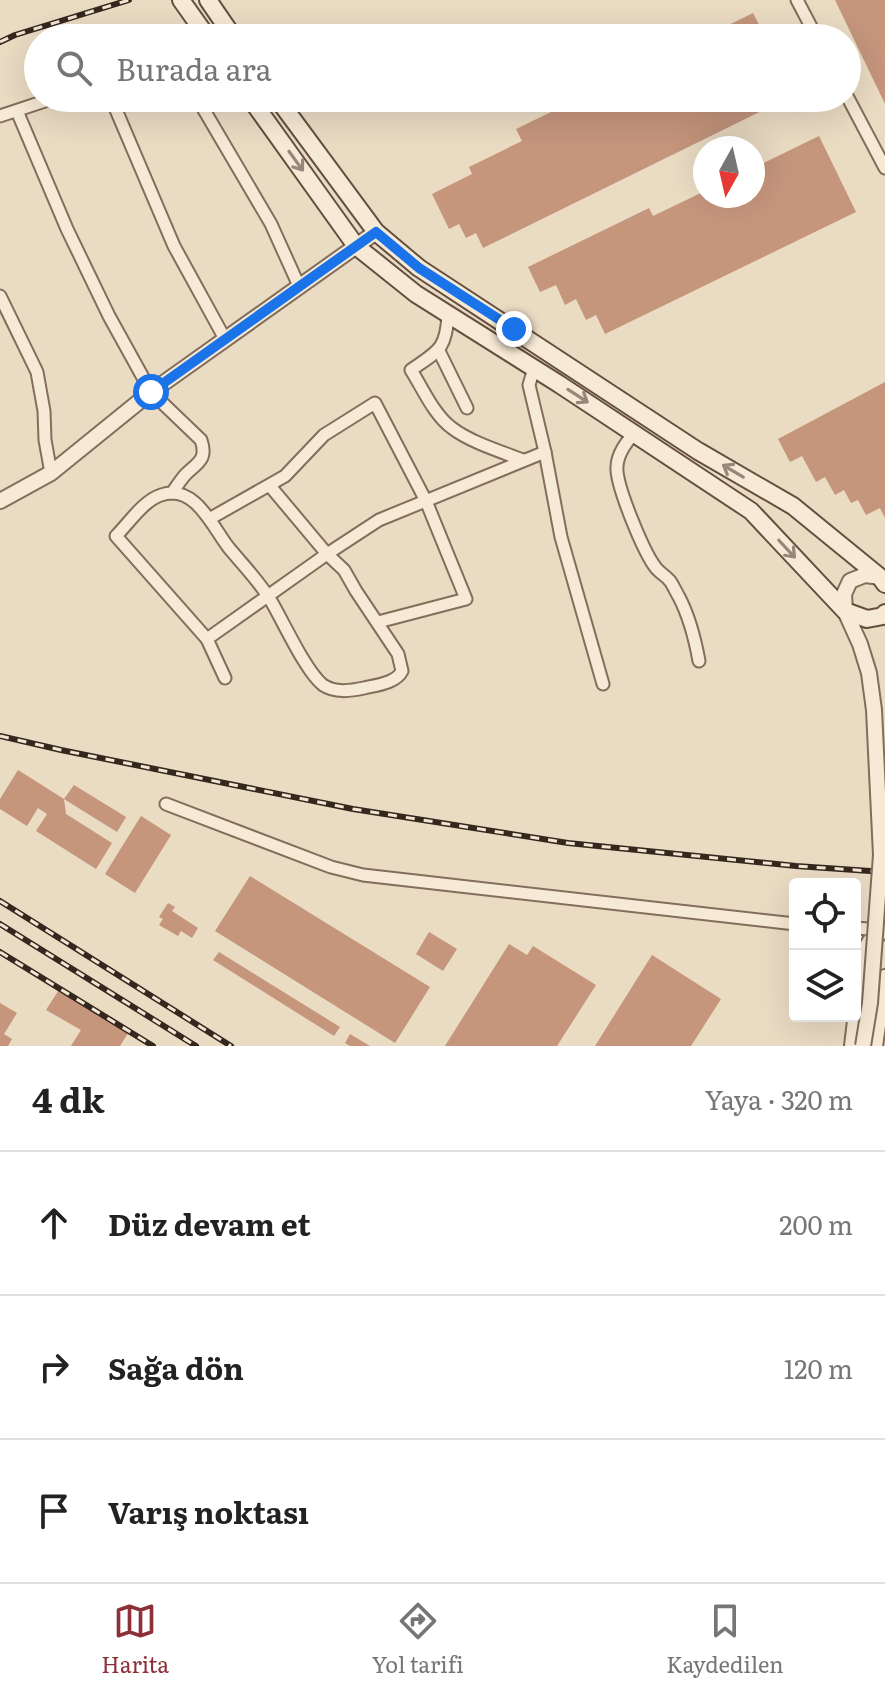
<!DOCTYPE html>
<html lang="tr">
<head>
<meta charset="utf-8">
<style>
	body { margin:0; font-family:Literata,serif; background:#f2f2f2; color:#222 }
	.controls { position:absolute; right:24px; bottom:24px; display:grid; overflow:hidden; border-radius:8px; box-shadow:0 8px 32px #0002 }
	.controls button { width:72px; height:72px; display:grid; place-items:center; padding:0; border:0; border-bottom:2px solid #e0e0e0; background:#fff; color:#222; font:40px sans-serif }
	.compass { position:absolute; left:693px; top:136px; width:72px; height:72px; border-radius:50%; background:#fff; box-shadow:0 8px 32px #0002; rotate:188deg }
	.stop { position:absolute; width:24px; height:24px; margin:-18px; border:6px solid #1a73e8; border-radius:50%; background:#fff }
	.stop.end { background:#1a73e8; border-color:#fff; box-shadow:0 2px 8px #0008 }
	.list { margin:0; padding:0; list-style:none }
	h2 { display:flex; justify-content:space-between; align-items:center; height:104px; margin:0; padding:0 32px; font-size:34px }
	h2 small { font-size:26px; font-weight:400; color:#767676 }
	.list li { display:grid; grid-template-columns:52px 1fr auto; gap:24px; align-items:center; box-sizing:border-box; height:144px; padding:0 32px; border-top:2px solid #e0e0e0 }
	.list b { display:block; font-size:30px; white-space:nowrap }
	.list em { font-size:26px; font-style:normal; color:#767676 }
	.icon { flex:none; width:44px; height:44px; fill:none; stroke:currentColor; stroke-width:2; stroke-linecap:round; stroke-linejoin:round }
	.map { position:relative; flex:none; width:885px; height:1046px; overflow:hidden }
	.search { position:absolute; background:#fff; box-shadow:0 8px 32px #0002; left:24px; right:24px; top:24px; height:88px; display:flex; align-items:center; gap:20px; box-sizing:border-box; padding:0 28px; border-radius:44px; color:#767676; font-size:30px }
	.sheet { height:536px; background:#fff }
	nav { display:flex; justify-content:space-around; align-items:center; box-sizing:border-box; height:112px; border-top:2px solid #e0e0e0; background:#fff; font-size:22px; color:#767676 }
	nav a { display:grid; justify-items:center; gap:4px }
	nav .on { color:#8c3138 }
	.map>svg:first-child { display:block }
</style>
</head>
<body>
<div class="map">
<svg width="885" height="1046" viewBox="0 0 885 1046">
	<rect width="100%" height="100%" fill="#eadbc3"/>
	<!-- building -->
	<g fill="#c5957c">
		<path d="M835 0H885V104Z"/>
		<path d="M753 13 766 38H702Z"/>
		<path d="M580 98H788L483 248 476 233 466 238 459 224 449 229 432 194 472 174 469 167 522 141 516 129Z"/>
		<path d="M819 136 856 212 605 334 596 315 586 320 576 299 565 305 556 285 540 292 528 267 649 208 653 216 705 191V196H753V168Z"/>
		<path d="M885 382V518L880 508 866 515 858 500 851 503 844 490 835 495 825 477 816 482 802 456 790 462 778 439Z"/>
		<path d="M18 770 64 799 66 814 112 843 96 869 36 831 47 814 38 808 27 826 0 809V799Z"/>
		<path d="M74 785 126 817 117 832 64 799Z"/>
		<path d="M141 816 171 835 135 893 105 874Z"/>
		<path d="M250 876 430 987 395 1043 215 931Z"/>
		<path d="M168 903 175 907 172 911 198 928 192 938 181 931 178 936 159 925 163 919 159 917Z"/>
		<path d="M429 932 457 949 443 971 416 954Z"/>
		<path d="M509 944 527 955 533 946 596 985 557 1046H445Z"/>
		<path d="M219 952 340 1027 334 1036 213 960Z"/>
		<path d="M652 955 721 999 691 1046H595Z"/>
		<path d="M60 988 130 1030 120 1046H71L81 1030 46 1010Z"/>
		<path d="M0 1003 17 1013 4 1034 12 1039 8 1046H0Z"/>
		<path d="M350 1034 370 1046H350L345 1043Z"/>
	</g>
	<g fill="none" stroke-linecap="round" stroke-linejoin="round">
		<defs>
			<g id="minor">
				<path d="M797 0 817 38"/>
				<path d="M847 96 885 168"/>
				<path d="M111 98 174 246 225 339"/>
				<path d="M197 98 271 224 299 286"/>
				<path d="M17 111 67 229 109 316 151 392 201 440C208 460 197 463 185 475 180 481 176 487 172 493"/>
				<path d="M0 116 54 98"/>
				<path d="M0 296 37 372 44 411 45 440 51 473"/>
				<path d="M448 315C446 350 438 351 411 370 423 389 434 415 452 428 470 442 502 452 523 460"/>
				<path d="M439 351 467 408"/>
				<path d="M534 368 529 385 545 452 561 537 603 684"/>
				<path d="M634 433C626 443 618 453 617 466 615 484 644 553 656 568 660 573 666 576 670 581 673 585 676 592 679 597 690 618 695 639 699 661"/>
				<path d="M211 518 285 476 324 435 375 403 426 501 466 599 378 622"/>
				<path d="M207 639 327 554 379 520 545 452"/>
				<path d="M225 678 207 639 116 536C129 523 143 501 161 495 195 483 213 528 229 548 243 565 260 582 271 601 283 621 306 672 323 685 335 693 350 691 364 688 377 685 396 683 402 671L398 654 356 591 344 570 327 554 270 486"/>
				<path d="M166 804 331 867 363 875 795 924"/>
				<path d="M855 928 882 930"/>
			</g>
			<g id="tertiary">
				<path d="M0 501 51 473 151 392 376 232"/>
				<path d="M881 855 874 710 869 673 860 644 845 611 844 594 850 581 865 575 881 577"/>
				<path d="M852 1046 863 953 870 941 883 931H885"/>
				<path d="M875 1046 885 977"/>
			</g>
			<g id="secondary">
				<path d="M181 0 208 38"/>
				<path d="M208 0 234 38"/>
				<path d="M250 98 356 246 416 294 559 384 751 511 845 611 867 619 883 616 885 613"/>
				<path d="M277 98 376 232 419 268 698 451 793 506 880 577 885 584"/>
			</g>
		</defs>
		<!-- minor casing -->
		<use href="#minor" stroke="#836d5b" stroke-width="15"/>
		<!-- tertiary casing -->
		<use href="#tertiary" stroke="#836d5b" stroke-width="18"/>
		<!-- secondary casing -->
		<use href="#secondary" stroke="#644f3f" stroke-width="20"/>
		<!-- minor -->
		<use href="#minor" stroke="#f6e9d5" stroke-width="11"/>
		<!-- tertiary -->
		<use href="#tertiary" stroke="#f6e9d5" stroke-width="14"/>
		<!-- secondary -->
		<use href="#secondary" stroke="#f6e9d5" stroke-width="16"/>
		<defs>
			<g id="rail">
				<path d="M0 42 15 35 129 0"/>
				<path d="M0 736 61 750 353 809 568 843 796 866 885 872"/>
				<path d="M0 901 231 1046"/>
				<path d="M0 924 196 1046"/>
				<path d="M0 952 153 1046"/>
			</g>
		</defs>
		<!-- rail casing -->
		<use href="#rail" stroke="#34271e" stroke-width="6"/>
		<!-- rail -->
		<use href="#rail" stroke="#f2e6d2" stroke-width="3" stroke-dasharray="9" stroke-linecap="butt"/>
		<defs>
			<path id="tertiary-bridge" d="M863 1046 870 1003 881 855"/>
		</defs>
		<!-- tertiary-bridge casing -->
		<use href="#tertiary-bridge" stroke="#836d5b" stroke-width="18" stroke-linecap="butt"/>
		<!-- tertiary-bridge -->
		<use href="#tertiary-bridge" stroke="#f6e9d5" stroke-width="14"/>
	</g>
	<!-- one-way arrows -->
	<defs><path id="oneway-shaft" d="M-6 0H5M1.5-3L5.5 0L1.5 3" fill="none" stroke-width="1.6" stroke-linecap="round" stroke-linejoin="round" transform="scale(2)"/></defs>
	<g stroke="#95887a">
		<use href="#oneway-shaft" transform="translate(296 161) rotate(54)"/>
		<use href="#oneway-shaft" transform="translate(578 396) rotate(33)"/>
		<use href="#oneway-shaft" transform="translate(733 471) rotate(-149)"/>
		<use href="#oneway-shaft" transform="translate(787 549) rotate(47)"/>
	</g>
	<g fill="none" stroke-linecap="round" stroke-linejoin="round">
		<!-- route -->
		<path stroke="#1a73e8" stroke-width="10" d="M151 392 376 232 419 268 514 329"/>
	</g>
</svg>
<div class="controls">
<button><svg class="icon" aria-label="locate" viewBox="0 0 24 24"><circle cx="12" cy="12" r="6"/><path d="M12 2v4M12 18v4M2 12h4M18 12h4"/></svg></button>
<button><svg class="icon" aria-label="layers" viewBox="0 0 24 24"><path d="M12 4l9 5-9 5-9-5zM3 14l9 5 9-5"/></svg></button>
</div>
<svg class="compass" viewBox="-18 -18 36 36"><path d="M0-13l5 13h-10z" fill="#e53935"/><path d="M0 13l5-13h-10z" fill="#767676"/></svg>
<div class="stop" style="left:151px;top:392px"></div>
<div class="stop end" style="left:514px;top:329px"></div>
<div class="search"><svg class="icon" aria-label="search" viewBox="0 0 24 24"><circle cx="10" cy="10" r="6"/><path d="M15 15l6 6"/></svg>Burada ara</div>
</div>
<section class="sheet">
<h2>4 dk<small>Yaya · 320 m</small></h2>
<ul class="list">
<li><svg class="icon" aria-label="ahead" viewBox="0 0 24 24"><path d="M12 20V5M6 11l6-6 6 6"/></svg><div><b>Düz devam et</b></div><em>200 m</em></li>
<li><svg class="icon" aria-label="right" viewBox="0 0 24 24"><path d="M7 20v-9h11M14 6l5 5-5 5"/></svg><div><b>Sağa dön</b></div><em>120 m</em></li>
<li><svg class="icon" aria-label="arrive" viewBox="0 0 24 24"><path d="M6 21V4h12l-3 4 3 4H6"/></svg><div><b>Varış noktası</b></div></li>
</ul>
</section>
<nav>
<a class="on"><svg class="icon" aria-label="map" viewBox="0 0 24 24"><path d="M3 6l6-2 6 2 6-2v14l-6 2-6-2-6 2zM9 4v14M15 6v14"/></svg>Harita</a>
<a><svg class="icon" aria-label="directions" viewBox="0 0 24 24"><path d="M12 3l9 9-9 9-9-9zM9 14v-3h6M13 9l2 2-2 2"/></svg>Yol tarifi</a>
<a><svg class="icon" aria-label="saved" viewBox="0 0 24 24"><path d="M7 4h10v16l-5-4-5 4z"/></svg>Kaydedilen</a>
</nav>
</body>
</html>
